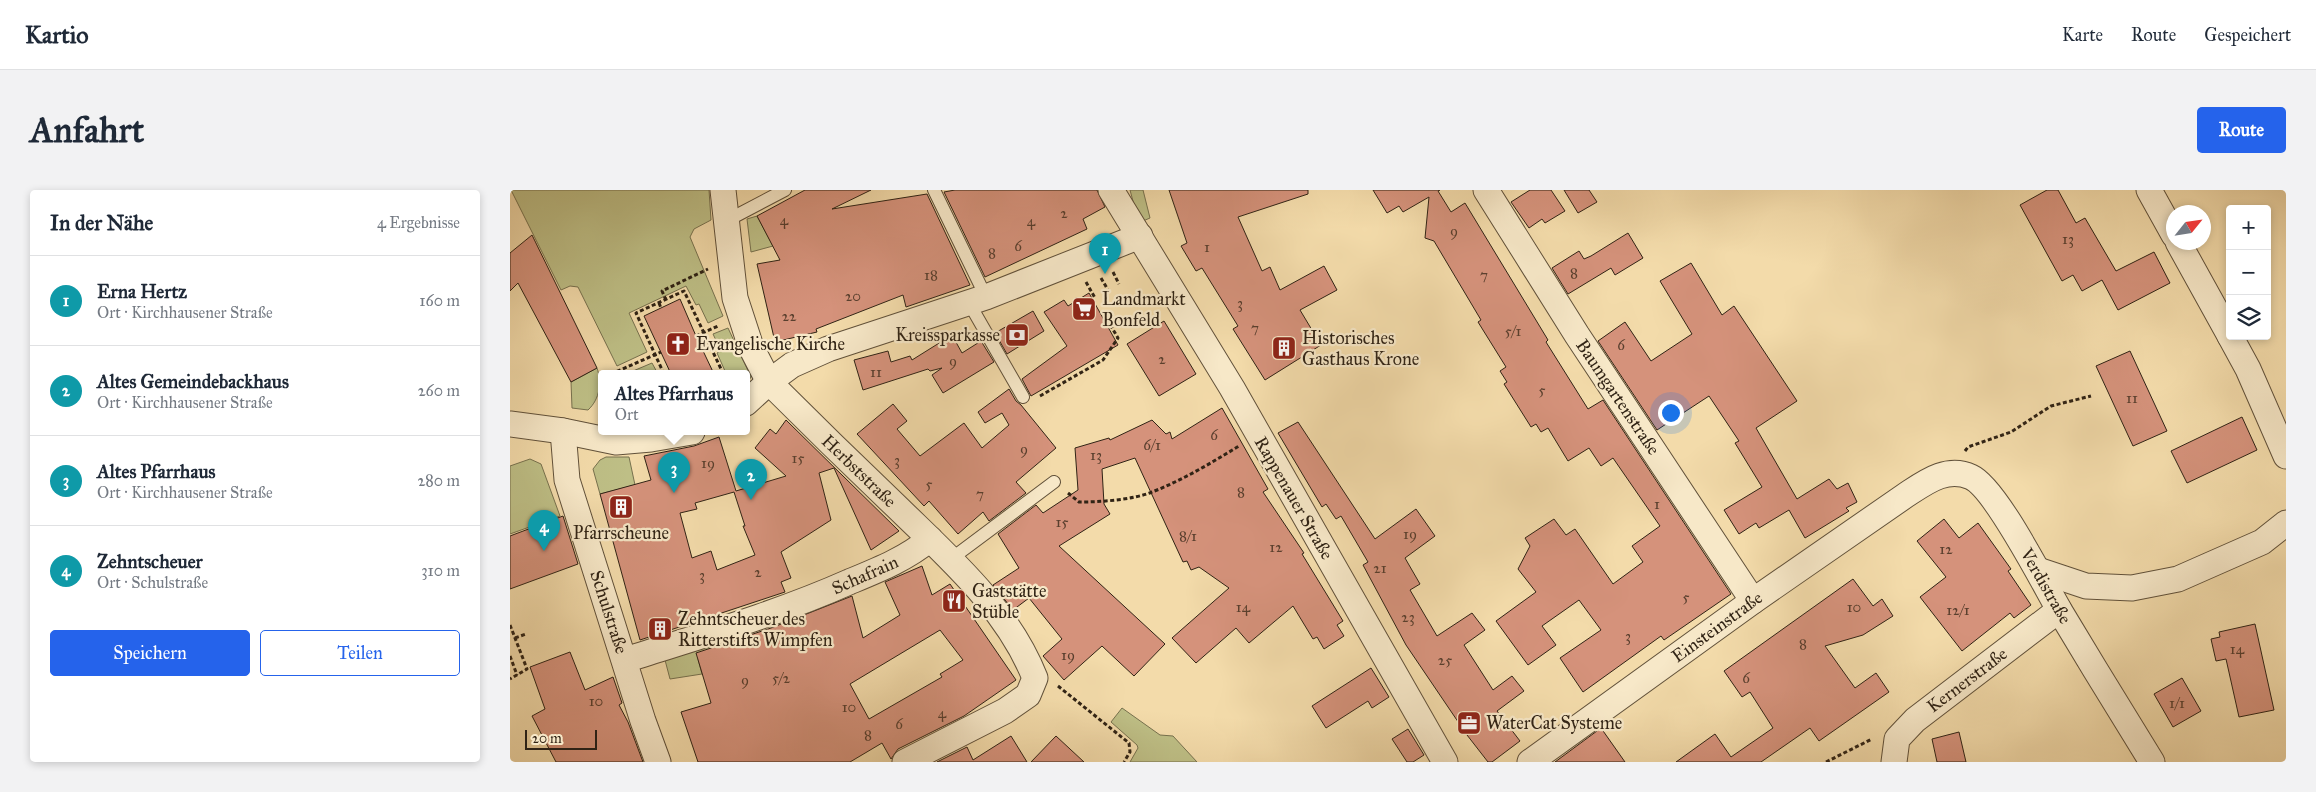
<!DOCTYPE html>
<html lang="de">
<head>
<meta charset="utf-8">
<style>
	body { margin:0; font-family:"IM FELL Great Primer",serif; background:#f2f2f3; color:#1f2937 }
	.controls { position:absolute; right:15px; top:15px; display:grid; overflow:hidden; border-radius:5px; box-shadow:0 2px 8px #0003 }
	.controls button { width:45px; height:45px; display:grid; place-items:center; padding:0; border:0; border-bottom:1px solid #e0e1e3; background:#fff; color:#1f2937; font:25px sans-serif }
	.compass { position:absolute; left:1656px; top:15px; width:45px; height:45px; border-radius:50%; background:#fff; box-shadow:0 2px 8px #0003; rotate:60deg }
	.scale { position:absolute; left:15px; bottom:12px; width:72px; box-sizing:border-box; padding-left:5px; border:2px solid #302315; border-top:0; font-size:14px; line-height:18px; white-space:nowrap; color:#302315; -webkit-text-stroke:4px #f7e8c8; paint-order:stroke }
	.you { position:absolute; left:1160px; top:222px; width:18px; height:18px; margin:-12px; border:4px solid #fff; border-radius:50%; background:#1a73e8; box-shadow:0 0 0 8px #1a73e833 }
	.badge { display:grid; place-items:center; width:32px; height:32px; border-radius:50%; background:#2563eb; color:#fff; font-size:16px; font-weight:700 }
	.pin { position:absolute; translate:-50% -41px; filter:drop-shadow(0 1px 2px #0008) }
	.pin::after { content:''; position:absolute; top:26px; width:18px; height:15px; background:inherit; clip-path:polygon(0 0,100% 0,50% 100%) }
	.popup { position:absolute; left:88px; top:180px; width:152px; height:65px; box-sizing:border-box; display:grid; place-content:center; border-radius:5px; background:#fff; filter:drop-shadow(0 1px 4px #0005); font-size:16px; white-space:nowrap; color:#747a83 }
	.popup b { font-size:19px; color:#1f2937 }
	.popup::after { content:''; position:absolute; left:50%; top:100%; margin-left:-10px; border:10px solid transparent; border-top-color:#fff }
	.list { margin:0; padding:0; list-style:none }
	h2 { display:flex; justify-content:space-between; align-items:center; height:65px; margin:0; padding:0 20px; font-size:21px }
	h2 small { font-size:16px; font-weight:400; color:#747a83 }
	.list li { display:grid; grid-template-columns:32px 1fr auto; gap:15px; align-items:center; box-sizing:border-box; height:90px; padding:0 20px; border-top:1px solid #e0e1e3 }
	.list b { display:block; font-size:19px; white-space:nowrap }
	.list p { margin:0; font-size:16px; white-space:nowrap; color:#747a83 }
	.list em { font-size:16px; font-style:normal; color:#747a83 }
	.actions { display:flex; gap:10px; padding:15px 20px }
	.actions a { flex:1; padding:11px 0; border:1px solid #2563eb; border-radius:5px; text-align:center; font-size:18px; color:#2563eb }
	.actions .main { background:#2563eb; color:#fff }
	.icon { flex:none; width:28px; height:28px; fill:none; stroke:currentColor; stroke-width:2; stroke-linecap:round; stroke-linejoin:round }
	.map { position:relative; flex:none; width:1776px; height:572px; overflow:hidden; border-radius:5px }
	header { display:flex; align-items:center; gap:30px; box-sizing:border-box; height:70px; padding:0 25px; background:#fff; border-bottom:1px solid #e0e1e3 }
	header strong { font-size:24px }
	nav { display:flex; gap:28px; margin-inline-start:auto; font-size:18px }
	.intro { display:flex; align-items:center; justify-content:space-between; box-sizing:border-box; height:120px; padding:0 30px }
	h1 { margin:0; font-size:35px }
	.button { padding:12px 22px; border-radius:5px; background:#2563eb; color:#fff; font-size:18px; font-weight:700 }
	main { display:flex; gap:30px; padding:0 30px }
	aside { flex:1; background:#fff; border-radius:5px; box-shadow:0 2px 8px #0003 }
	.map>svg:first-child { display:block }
</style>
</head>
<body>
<header>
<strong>Kartio</strong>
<nav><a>Karte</a><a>Route</a><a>Gespeichert</a></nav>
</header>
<div class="intro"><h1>Anfahrt</h1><a class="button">Route</a></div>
<main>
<aside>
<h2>In der Nähe<small>4 Ergebnisse</small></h2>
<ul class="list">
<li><span class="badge" style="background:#0f9aa8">1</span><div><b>Erna Hertz</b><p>Ort · Kirchhausener Straße</p></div><em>160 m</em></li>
<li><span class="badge" style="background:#0f9aa8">2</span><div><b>Altes Gemeindebackhaus</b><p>Ort · Kirchhausener Straße</p></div><em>260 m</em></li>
<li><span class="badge" style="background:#0f9aa8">3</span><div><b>Altes Pfarrhaus</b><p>Ort · Kirchhausener Straße</p></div><em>280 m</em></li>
<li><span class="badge" style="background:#0f9aa8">4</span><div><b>Zehntscheuer</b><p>Ort · Schulstraße</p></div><em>310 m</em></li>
</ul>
<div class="actions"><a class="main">Speichern</a><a>Teilen</a></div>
</aside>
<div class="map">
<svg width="1776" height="572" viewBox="0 0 1776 572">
	<rect width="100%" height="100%" fill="#f3dbaa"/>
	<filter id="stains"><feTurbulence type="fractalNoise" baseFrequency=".004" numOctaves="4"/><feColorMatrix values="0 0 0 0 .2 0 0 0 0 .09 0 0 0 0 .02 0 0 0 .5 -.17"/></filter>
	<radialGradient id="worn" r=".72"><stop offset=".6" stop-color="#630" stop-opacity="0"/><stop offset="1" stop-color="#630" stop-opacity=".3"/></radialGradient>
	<!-- green -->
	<g fill="#bebf86" stroke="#77714e">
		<path d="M1 0H199L201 30 184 39 180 47 213 126 198 133 189 114 186 115 176 96 119 123 137 162 107 176 68 97 60 96 51 100Z"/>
		<path d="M620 0H633L640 28 633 31 624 15Z"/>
		<path d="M247 26 263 56 241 62 237 29Z"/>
		<path d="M218 138 241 187 237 193 236 184H214L215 181 207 163 211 161 203 144Z"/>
		<path d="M142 173 148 184H116Z"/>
		<path d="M87 178C92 192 90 209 78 220L62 218 61 192Z"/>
		<path d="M96 267H119L125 295 90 304 83 279 90 270Z"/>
		<path d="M20 269 31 274 50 326 0 344V276Z"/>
		<path d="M204 454 206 464 188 469 192 484 160 489 155 470Z"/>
		<path d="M612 518 650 545 663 546 687 572H620L628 558 627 555 601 532Z"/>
	</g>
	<!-- building -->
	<g fill="#d5927b" stroke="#302315" fill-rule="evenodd">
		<path d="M295 0H361L322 19 417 4 460 95 396 117 393 105 306 139 307 142 265 152 247 74 270 70 247 26Z"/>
		<path d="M445 0H587L595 17 573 29 577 39 475 87 434 2Z"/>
		<path d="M659 0H798V4L728 27 752 81 760 77 770 100 814 76 827 100 790 120 811 155 755 190 723 139 728 136 692 78 686 81 671 56 677 53Z"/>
		<path d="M863 0H930L928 1 941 22 955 13 1038 150 1036 152 1078 219 1093 210 1221 404 1154 450 1151 446 1073 502 1050 468 1091 440 1069 410 1032 436 1046 455 1018 475 986 431 1026 402 1008 379 1020 356 1015 348 1044 329 1056 345 1065 339 1103 394 1133 372 1122 356 1150 336 1103 268 1091 276 1079 258 1058 271 1038 238 1031 242 1026 234 1021 237 994 194 997 192 990 181 996 177 968 132 971 130 924 51 915 48 919 7 893 22 889 16 877 23Z"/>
		<path d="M1020 0H1041L1055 21 1035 33 1032 29 1019 38 1001 12Z"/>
		<path d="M1054 0H1079L1087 12 1068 23Z"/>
		<path d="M1537 0H1548L1566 33 1575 28 1606 81 1644 62 1660 93 1608 120 1592 90 1572 101 1563 85 1552 91 1510 15Z"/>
		<path d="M1118 43 1133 68 1105 85 1101 78 1058 104 1042 78 1069 61 1074 69 1081 66Z"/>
		<path d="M22 45 87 178 61 192 8 93 0 101V63Z"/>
		<path d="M1181 73 1212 125 1224 116 1287 211 1246 238 1287 309 1319 289 1327 299 1338 293 1347 312 1336 318 1339 321 1295 348 1279 320 1249 338 1246 333 1229 344 1214 320 1252 297 1225 253 1229 251 1199 206 1147 240 1088 151 1115 132 1141 171 1182 144 1150 91Z"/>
		<path d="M579 103 608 155 521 206 512 189 557 156 534 122 554 110 558 116Z"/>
		<path d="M170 109 186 146 204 184H161L134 126Z"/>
		<path d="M523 121 534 141 497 164 485 143Z"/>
		<path d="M654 131 686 184 649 206 617 154Z"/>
		<path d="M442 145 452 163 471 151 484 172 433 203 422 185 432 178 420 181 418 179 353 200 344 170 378 161 381 172 400 166 402 170Z"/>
		<path d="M1620 161 1657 241 1623 256 1586 176Z"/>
		<path d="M499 199 506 211 511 215 546 258 506 292 516 303 479 331 473 322 448 344 419 311 414 316 347 244 383 214 397 231 387 239 410 266 454 233 472 258 499 235 492 223 475 233 468 222Z"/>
		<path d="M712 218 758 299 753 302 794 363 792 364 833 431 827 435 834 446 814 459 807 447 803 449 783 416 739 453 726 438 686 473 662 448 719 398 689 377 681 380 677 371 673 372 625 268 592 279 594 314 600 324 549 356 655 454 624 486 592 456 554 490 533 466 552 449 519 408 503 420 483 395 509 378 488 344 526 315 533 323 568 300 565 258 599 248 600 250 642 230 656 244 660 242 662 249Z"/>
		<path d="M1732 227 1747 260 1677 293 1661 261Z"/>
		<path d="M276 230 389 341 361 360 324 278 309 283 321 330 271 362 281 388 271 392 275 402 130 450 90 304 141 290 134 266 184 256 209 247 226 301 276 286 245 258 260 239 266 244ZM224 302 235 336H233L245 365 207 380 201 361 182 368 170 323 187 319 185 313Z"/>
		<path d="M788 232 865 349 906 319 925 346 895 368 910 394 900 400 927 446 962 423 975 440 954 455 983 500 1002 486 1014 501 987 521 1010 551 982 572H978L957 545 896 455 853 375 858 372 831 326 826 329 816 314 812 317 768 243Z"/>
		<path d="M53 326 68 374 0 399V346Z"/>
		<path d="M1434 329 1449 348 1468 333 1501 379 1498 381 1521 415 1504 428 1500 423 1452 461 1410 407 1436 387 1407 351Z"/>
		<path d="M412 376 422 405 440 394 506 490 454 526 388 559 381 569 372 553 340 572H188L171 522 201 513 186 463 261 438 342 406 353 448 390 425 375 392ZM430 440 453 470 430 484 432 487 359 529 340 494Z"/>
		<path d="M1343 389 1363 416 1372 409 1383 426 1353 445 1315 456 1345 498 1366 483 1379 502 1309 551 1300 538 1251 572H1166L1205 544 1221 567 1263 538 1240 502 1232 507 1214 481Z"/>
		<path d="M1745 434 1764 520 1729 527 1716 469 1706 471 1701 449 1710 447 1709 442Z"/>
		<path d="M60 462 75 500 103 487 112 513 109 515 118 532 133 572H46L22 526 35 519 20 477Z"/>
		<path d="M861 478 879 507 862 518 858 511 816 538 802 516Z"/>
		<path d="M1672 488 1691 521 1663 537 1644 504Z"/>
		<path d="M1091 538 1115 572H1045Z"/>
		<path d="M898 539 914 565 903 572H897L882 549Z"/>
		<path d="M1449 542 1456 572H1427L1422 549Z"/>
		<path d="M501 546 517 572H427L457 557 463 570Z"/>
		<path d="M546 546 574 572H521Z"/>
	</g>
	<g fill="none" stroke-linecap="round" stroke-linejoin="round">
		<defs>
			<g id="lane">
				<path d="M424 0 476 107"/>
				<path d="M216 31 275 0"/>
				<path d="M459 113 513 207"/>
				<path d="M441 369 544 292"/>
			</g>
			<g id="street">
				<path d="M213 0 225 108 241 157 259 192C301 234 344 276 387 317 439 368 498 419 525 488L518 505 495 521 395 572"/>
				<path d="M601 0 722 198 935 572"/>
				<path d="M976 0 1067 145 1243 411"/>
				<path d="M1639 0 1664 45"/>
				<path d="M1668 52 1720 146"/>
				<path d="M1720 146 1738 179 1776 266"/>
				<path d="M236 213 259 192 282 175 318 159 476 107 630 46"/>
				<path d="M0 234 53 241 106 252 141 249 182 242"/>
				<path d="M53 241 57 290 133 531 148 572"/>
				<path d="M1528 380 1576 396 1622 398 1668 389 1752 352 1776 333"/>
				<path d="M115 470C190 446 267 424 339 392 368 380 396 369 420 349"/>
				<path d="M1020 572 1243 411 1396 305C1416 292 1437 276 1461 287 1486 298 1535 396 1551 423 1581 473 1611 522 1642 572"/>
				<path d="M1384 572 1387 549 1405 530 1549 420"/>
			</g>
		</defs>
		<!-- lane casing -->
		<use href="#lane" stroke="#61513a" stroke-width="14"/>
		<!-- street casing -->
		<use href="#street" stroke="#61513a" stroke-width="27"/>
		<!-- path -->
		<g stroke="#302315" stroke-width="3" stroke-dasharray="4 2.5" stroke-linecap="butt">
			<path d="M603 82 609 94"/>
			<path d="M591 88 598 100"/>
			<path d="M576 92 585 108"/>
			<path d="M156 110 152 101 198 79"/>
			<path d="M149 113 151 118"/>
			<path d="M186 146 208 136"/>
			<path d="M101 184 151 162"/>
			<path d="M154 184 126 123 174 101 212 181 211 184"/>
			<path d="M530 206 593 170 608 148 598 131"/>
			<path d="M1455 261 1458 257 1501 242 1541 216 1581 206"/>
			<path d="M558 303 569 312C590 312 623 310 642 302 673 290 701 273 729 256"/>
			<path d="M0 435 17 479 0 489"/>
			<path d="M5 448 16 444"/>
			<path d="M0 466 7 485"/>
			<path d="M548 496 619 553 620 562 614 572"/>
			<path d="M1316 572 1362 549"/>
		</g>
		<!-- lane -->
		<use href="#lane" stroke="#f7e8c8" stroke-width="12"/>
		<!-- street -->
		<use href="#street" stroke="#f7e8c8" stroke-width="25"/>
	</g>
	<!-- icons -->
	<defs>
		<symbol id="supermarket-square" viewBox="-11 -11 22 22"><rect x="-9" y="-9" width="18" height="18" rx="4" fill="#8f2418" stroke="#f7e8c8"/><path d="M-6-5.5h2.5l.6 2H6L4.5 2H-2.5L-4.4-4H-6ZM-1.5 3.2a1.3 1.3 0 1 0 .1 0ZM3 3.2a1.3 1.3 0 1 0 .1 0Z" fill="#fff"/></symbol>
		<symbol id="bank-square" viewBox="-11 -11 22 22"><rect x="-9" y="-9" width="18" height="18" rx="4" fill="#8f2418" stroke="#f7e8c8"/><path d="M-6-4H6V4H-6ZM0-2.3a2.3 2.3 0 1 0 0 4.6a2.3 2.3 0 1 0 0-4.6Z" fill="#fff"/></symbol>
		<symbol id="church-square" viewBox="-11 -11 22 22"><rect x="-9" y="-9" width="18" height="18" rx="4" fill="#8f2418" stroke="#f7e8c8"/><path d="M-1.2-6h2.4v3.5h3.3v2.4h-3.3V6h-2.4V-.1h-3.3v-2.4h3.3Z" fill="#fff"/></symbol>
		<symbol id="building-square" viewBox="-11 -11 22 22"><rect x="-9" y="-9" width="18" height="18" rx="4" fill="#8f2418" stroke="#f7e8c8"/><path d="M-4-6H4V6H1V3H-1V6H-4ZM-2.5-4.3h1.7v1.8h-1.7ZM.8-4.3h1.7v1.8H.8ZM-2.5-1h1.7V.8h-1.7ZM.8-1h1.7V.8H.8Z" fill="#fff"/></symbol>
		<symbol id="restaurant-square" viewBox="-11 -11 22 22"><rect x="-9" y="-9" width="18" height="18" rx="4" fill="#8f2418" stroke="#f7e8c8"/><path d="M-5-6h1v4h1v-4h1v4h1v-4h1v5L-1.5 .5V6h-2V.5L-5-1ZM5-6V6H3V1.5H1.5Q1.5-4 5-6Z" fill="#fff"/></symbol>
		<symbol id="office-square" viewBox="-11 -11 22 22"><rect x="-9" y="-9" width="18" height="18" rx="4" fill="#8f2418" stroke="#f7e8c8"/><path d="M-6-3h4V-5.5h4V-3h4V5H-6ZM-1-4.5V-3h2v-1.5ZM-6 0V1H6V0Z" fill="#fff"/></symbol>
	</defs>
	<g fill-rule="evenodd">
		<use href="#supermarket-square" x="560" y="105" width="28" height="28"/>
		<use href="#bank-square" x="493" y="131" width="28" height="28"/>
		<use href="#church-square" x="154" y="140" width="28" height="28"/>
		<use href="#building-square" x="760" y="144" width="28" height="28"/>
		<use href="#building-square" x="97" y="303" width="28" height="28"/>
		<use href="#restaurant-square" x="430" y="397" width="28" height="28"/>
		<use href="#building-square" x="136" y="425" width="28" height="28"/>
		<use href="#office-square" x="945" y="519" width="28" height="28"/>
	</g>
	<g text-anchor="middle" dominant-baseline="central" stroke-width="4.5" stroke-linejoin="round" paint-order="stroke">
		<!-- number labels -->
		<g font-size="15" fill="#593f2e">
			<text x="554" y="23">2</text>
			<text x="274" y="30">4</text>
			<text x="521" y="31">4</text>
			<text x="944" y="41">9</text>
			<text x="1558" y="49">13</text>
			<text x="508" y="56">6</text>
			<text x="697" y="57">1</text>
			<text x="482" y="63">8</text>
			<text x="1064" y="83">8</text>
			<text x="421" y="85">18</text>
			<text x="974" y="85">7</text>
			<text x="343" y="106">20</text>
			<text x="730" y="113">3</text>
			<text x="279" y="126">22</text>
			<text x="745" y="138">7</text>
			<text x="1003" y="141">5/1</text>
			<text x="1111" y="155">6</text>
			<text x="652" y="169">2</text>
			<text x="443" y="171">9</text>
			<text x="366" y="182">11</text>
			<text x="1032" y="200">5</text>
			<text x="1622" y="208">11</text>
			<text x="704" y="245">6</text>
			<text x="642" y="255">6/1</text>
			<text x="514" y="259">9</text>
			<text x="586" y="265">13</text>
			<text x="288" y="268">15</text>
			<text x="387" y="270">3</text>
			<text x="198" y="273">19</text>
			<text x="419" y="294">5</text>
			<text x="731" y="302">8</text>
			<text x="470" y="304">7</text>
			<text x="1147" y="314">1</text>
			<text x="552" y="332">15</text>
			<text x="900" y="344">19</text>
			<text x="678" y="346">8/1</text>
			<text x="766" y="357">12</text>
			<text x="1436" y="359">12</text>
			<text x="870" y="378">21</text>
			<text x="248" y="382">2</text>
			<text x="192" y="385">3</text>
			<text x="1176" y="407">5</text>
			<text x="733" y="417">14</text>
			<text x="1344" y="417">10</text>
			<text x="1448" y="420">12/1</text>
			<text x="898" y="427">23</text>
			<text x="1118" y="446">3</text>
			<text x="1293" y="454">8</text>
			<text x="1727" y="459">14</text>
			<text x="558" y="465">19</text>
			<text x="935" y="470">25</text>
			<text x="271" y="488">5/2</text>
			<text x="1236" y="488">6</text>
			<text x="235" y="490">9</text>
			<text x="86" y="511">10</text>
			<text x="1667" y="513">1/1</text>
			<text x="339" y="517">10</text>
			<text x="432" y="523">4</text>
			<text x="389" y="534">6</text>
			<text x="358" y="545">8</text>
		</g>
		<!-- poi labels -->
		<g font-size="18" fill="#302315" stroke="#f7e8c8" text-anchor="start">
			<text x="592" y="109">Landmarkt<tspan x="592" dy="21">Bonfeld</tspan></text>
			<text x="490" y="145" text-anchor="end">Kreissparkasse</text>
			<text x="792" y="148">Historisches<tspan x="792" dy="21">Gasthaus Krone</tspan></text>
			<text x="186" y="154">Evangelische Kirche</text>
			<text x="111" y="343" text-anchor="middle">Pfarrscheune</text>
			<text x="462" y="401">Gaststätte<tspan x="462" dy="21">Stüble</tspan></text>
			<text x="168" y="429">Zehntscheuer des<tspan x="168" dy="21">Ritterstifts Wimpfen</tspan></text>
			<text x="976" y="533">WaterCat Systeme</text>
		</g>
		<!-- street labels -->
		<g font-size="18" fill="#302315" stroke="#f7e8c8">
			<text transform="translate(1108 207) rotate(56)">Baumgartenstraße</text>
			<text transform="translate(349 281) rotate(44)">Herbststraße</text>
			<text transform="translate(784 308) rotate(60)">Rappenauer Straße</text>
			<text transform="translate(355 385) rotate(-24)">Schafrain</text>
			<text transform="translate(1536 396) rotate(60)">Verdistraße</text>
			<text transform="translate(99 422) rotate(72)">Schulstraße</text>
			<text transform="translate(1207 437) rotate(-36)">Einsteinstraße</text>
			<text transform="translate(1457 490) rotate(-37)">Kernerstraße</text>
		</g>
	</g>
	<rect width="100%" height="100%" filter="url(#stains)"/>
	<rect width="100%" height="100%" fill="url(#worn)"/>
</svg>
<div class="controls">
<button>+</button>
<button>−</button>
<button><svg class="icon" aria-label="layers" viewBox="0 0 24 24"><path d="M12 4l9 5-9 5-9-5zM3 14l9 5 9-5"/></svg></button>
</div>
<svg class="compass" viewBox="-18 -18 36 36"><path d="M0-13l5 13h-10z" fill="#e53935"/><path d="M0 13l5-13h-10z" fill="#747a83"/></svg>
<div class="scale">20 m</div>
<div class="you"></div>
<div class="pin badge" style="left:595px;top:84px;background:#0f9aa8">1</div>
<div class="pin badge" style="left:241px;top:310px;background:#0f9aa8">2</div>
<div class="pin badge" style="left:164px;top:303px;background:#0f9aa8">3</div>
<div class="popup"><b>Altes Pfarrhaus</b>Ort</div>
<div class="pin badge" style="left:34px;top:361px;background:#0f9aa8">4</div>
</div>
</main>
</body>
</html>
